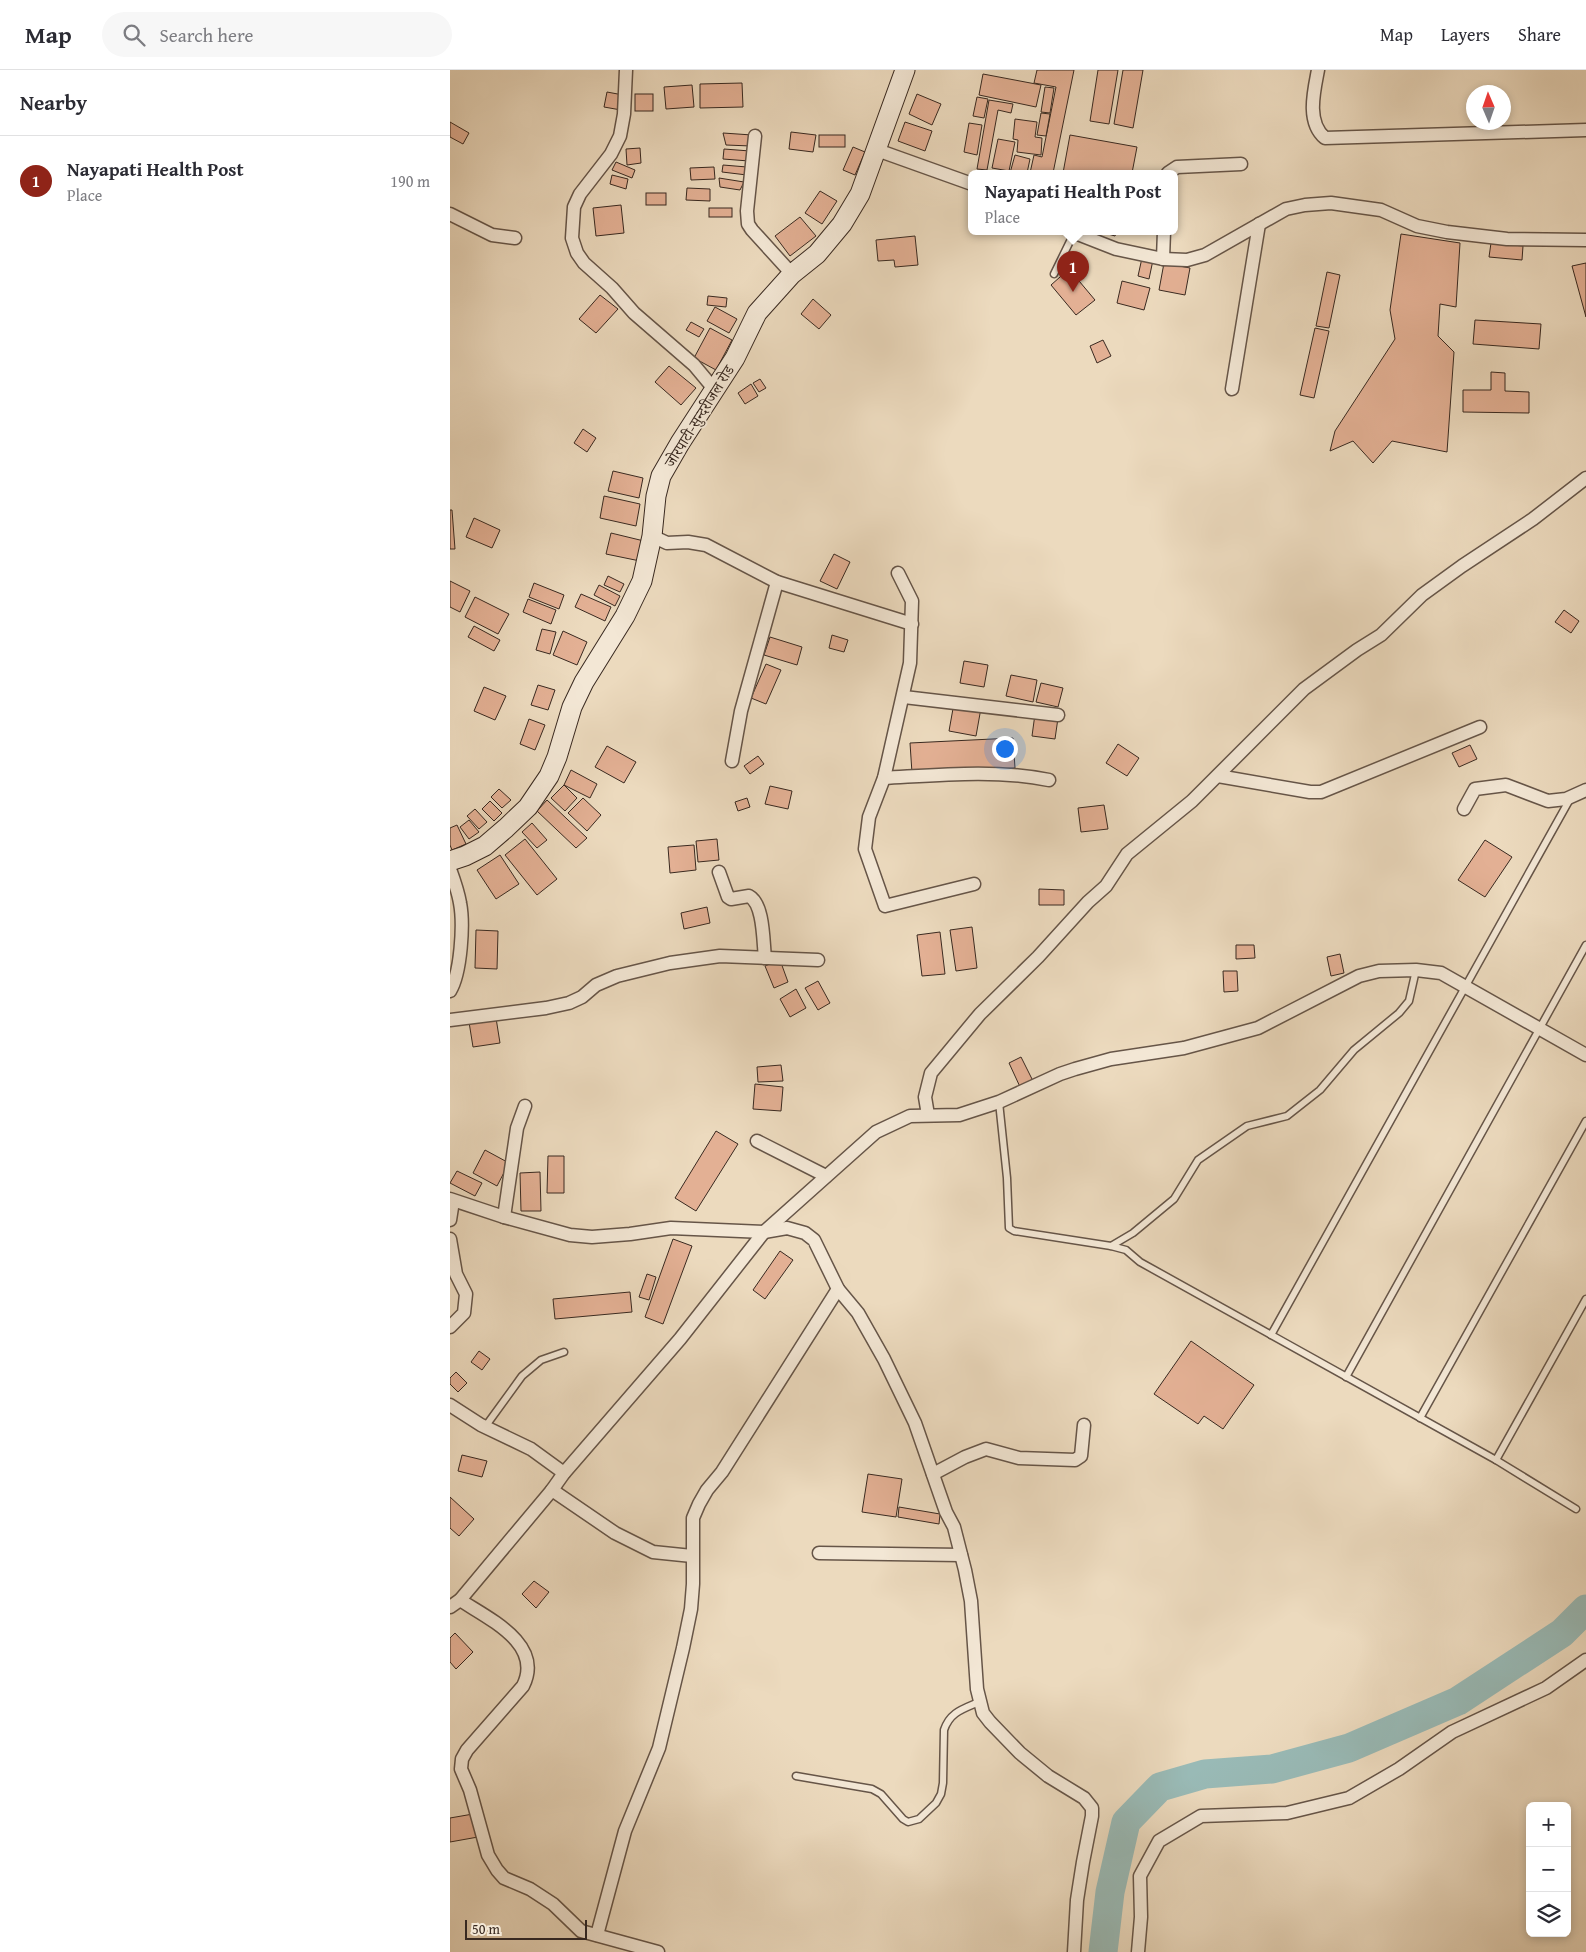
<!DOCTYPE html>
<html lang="en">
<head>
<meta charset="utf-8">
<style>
	body { margin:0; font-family:"Gentium Book Plus","Noto Serif Devanagari",serif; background:#f7f7f7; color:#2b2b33 }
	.controls { position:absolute; right:15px; bottom:15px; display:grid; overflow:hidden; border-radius:8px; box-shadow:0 2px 8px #0003 }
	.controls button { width:45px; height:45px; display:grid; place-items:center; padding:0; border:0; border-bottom:1px solid #e1e1e2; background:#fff; color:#2b2b33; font:25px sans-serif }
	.compass { position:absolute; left:1016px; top:15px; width:45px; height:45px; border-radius:50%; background:#fff; box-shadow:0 2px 8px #0003; rotate:358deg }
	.scale { position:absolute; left:15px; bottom:12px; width:122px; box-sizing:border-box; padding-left:5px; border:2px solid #392920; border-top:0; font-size:14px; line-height:18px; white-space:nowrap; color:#392920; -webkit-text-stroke:4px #f3e7d5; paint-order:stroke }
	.you { position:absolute; left:554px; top:678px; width:18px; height:18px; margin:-12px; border:4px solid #fff; border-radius:50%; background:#1a73e8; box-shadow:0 0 0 8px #1a73e833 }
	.badge { display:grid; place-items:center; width:32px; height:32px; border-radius:50%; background:#8f2418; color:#fff; font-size:16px; font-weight:700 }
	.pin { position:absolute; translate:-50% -41px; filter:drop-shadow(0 1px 2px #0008) }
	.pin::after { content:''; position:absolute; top:26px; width:18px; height:15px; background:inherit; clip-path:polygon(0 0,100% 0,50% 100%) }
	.popup { position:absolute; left:518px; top:100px; width:210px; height:65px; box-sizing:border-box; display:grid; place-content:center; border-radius:8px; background:#fff; filter:drop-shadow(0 1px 4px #0005); font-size:16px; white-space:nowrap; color:#7c7c81 }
	.popup b { font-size:19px; color:#2b2b33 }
	.popup::after { content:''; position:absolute; left:50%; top:100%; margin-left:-10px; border:10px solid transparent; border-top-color:#fff }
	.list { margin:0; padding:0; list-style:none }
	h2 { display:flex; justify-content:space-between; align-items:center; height:65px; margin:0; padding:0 20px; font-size:21px }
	h2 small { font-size:16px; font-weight:400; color:#7c7c81 }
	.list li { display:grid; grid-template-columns:32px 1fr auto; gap:15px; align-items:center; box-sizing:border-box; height:90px; padding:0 20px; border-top:1px solid #e1e1e2 }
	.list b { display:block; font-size:19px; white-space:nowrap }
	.list p { margin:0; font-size:16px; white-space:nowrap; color:#7c7c81 }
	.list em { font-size:16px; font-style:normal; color:#7c7c81 }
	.icon { flex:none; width:28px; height:28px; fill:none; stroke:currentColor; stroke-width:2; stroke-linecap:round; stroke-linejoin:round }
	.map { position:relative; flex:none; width:1136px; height:1882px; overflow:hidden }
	header { display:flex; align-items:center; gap:30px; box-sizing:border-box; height:70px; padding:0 25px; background:#fff; border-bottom:1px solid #e1e1e2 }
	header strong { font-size:24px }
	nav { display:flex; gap:28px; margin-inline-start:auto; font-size:18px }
	.search { width:350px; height:45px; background:#f7f7f7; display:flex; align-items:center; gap:12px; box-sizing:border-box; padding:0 18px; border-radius:28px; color:#7c7c81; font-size:19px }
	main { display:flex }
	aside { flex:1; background:#fff }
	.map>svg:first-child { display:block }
</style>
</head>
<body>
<header>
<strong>Map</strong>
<div class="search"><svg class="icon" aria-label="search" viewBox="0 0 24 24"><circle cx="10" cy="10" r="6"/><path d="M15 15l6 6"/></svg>Search here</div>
<nav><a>Map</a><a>Layers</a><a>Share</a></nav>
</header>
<main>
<aside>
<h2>Nearby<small></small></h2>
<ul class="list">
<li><span class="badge">1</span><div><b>Nayapati Health Post</b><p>Place</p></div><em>190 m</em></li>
</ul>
</aside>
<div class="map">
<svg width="1136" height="1882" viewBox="0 0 1136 1882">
	<rect width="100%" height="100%" fill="#ecdabe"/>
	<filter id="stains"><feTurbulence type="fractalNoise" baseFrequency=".004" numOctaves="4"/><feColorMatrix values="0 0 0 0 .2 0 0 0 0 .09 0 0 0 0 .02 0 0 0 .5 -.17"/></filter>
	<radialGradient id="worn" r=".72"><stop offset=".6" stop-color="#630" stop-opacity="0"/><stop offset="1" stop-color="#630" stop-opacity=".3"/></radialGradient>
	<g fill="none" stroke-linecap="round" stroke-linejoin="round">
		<!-- river -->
		<path stroke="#99bab6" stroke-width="29" d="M653 1882 660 1822 676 1752 710 1717 755 1704 822 1699 899 1678 1008 1631 1112 1563 1136 1539"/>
	</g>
	<!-- building -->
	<g fill="#e3b094" stroke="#392920">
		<path d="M587 0H624L603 103H580L584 85 592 87 606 17 584 13Z"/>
		<path d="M648 0H668L659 54 640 51Z"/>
		<path d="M673 0H693L683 58 664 54Z"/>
		<path d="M533 4 591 15 586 37 529 25Z"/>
		<path d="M292 13 293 37 250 38V14Z"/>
		<path d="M242 15 244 37 216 39 214 17Z"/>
		<path d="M595 17 604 18 600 43 591 42Z"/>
		<path d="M157 22 173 25 171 40 154 37Z"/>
		<rect x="185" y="24" width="18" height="17"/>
		<path d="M467 24 491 34 482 55 459 44Z"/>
		<path d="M527 27 538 29 534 48 523 46Z"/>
		<path d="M539 30 563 34 561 43 548 40 537 100 527 99Z"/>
		<path d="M591 43 600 44 596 66 587 65Z"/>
		<path d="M565 49 587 52 585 67 592 68 591 85 567 82 568 70 563 69Z"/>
		<path d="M0 52 19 63 13 74 0 67Z"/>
		<path d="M455 52 482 61 475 81 448 71Z"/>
		<path d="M519 53 532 55 527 85 514 82Z"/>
		<path d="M341 62 366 65 363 82 339 79Z"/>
		<path d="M273 63 302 65 301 76 276 75Z"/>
		<rect x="369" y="65" width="26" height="12"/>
		<path d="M620 65 687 77 682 103H613Z"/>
		<path d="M548 69 565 72 559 101 542 98Z"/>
		<path d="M403 77 415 82 405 105 393 100Z"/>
		<path d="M190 78 191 93 177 95 176 79Z"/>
		<path d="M274 79 300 81 299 91 273 89Z"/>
		<path d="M565 85 580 89 577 103H560Z"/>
		<path d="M166 92 185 100 182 108 162 100Z"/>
		<path d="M273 95 297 97V105L272 102Z"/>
		<path d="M264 97 265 109 241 110 240 98Z"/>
		<path d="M162 105 178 109 176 119 160 114Z"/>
		<path d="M269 108 294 112 290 120 270 117Z"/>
		<path d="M237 118 260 119V131L236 130Z"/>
		<path d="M370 121 387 131 372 154 355 143Z"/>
		<rect x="196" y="123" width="20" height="12"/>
		<path d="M171 135 174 163 146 166 143 138Z"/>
		<rect x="259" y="138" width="23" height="9"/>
		<path d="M350 147 366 166 340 186 325 166Z"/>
		<path d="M648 161H667L665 166Z"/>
		<path d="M951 164 1010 173 1006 237 990 234 988 266 1004 282 997 382 942 371 923 393 903 371 880 381 885 361 945 269 940 240Z"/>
		<path d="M465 166 468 195 445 197 444 190 428 191 426 170Z"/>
		<path d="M1041 173 1073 176 1072 190 1039 187Z"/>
		<path d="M692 188 703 190 699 209 688 206Z"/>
		<path d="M714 193 740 198 735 225 709 220Z"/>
		<path d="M1136 193V247L1122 196Z"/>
		<path d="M619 199 645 230 626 245 601 215Z"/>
		<path d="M877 202 890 205 879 258 866 256Z"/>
		<path d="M672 211 700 218 694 240 667 233Z"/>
		<path d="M150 225 168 239 146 263 129 249Z"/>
		<path d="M258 226 277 228 276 237 257 235Z"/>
		<path d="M363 229 381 245 369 259 351 244Z"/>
		<path d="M265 237 287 249 279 263 257 251Z"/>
		<path d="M1025 250 1091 254 1089 279 1023 274Z"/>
		<path d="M241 252 254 259 249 267 236 260Z"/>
		<path d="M260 258 282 270 266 300 244 288Z"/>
		<path d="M865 258 879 261 864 328 850 325Z"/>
		<path d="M653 270 661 286 647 293 640 276Z"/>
		<path d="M219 296 246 318 231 335 205 312Z"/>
		<path d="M1041 302 1055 303V321L1079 322V343L1013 342V320H1041Z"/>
		<path d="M310 309 316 318 309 322 303 313Z"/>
		<path d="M301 314 308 326 295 334 288 323Z"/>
		<path d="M133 359 146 368 137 382 124 373Z"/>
		<path d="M163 401 193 408 189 428 158 421Z"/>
		<path d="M154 426 190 434 186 456 150 448Z"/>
		<path d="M0 440H2L5 479H0Z"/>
		<path d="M24 448 50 460 42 478 16 467Z"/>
		<path d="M161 463 194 471 190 491 156 484Z"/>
		<path d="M384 484 400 492 387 519 370 511Z"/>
		<path d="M158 506 174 514 170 522 154 515Z"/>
		<path d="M0 511 20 521 10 542 0 537Z"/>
		<path d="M84 513 114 525 109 539 79 527Z"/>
		<path d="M149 515 170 526 165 536 144 525Z"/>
		<path d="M131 524 161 537 155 551 125 537Z"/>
		<path d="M25 527 59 544 48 564 15 547Z"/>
		<path d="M78 529 106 540 101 554 73 542Z"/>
		<path d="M1114 540 1129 551 1121 563 1105 552Z"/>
		<path d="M24 556 50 570 44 581 18 567Z"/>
		<path d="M92 559 106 562 100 584 86 580Z"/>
		<path d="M113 561 137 572 127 595 103 585Z"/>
		<path d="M382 565 398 570 394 582 379 578Z"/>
		<path d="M320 567 352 577 347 595 314 585Z"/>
		<path d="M514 591 538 595 534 617 510 613Z"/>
		<path d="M316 594 331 600 316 634 301 628Z"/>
		<path d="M561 605 587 610 583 632 556 626Z"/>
		<path d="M591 613 613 618 608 637 586 632Z"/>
		<path d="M88 615 105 620 98 640 81 635Z"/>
		<path d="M34 617 56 626 45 650 24 641Z"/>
		<path d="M504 633 531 638 526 666 499 661Z"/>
		<path d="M585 644 608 648 605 669 582 666Z"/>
		<path d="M79 649 95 655 85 680 70 674Z"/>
		<path d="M563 668 565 698 462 703 460 673Z"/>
		<path d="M668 674 689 688 677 706 656 693Z"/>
		<path d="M1020 675 1027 689 1009 697 1002 683Z"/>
		<path d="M157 676 186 692 174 713 145 697Z"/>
		<path d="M308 686 314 694 300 704 294 696Z"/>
		<path d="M121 700 147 714 140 728 114 715Z"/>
		<path d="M114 715 127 728 115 741 101 728Z"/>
		<path d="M320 716 342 721 338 739 315 734Z"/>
		<path d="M49 719 61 730 52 738 41 727Z"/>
		<path d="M133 728 151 745 137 761 118 743Z"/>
		<path d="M297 728 300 737 288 741 285 732Z"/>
		<path d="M97 730 137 768 126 778 87 741Z"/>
		<path d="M40 731 52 743 44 751 32 739Z"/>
		<path d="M654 735 658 759 631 762 628 738Z"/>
		<path d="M25 739 37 752 29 759 17 746Z"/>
		<path d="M19 750 29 762 19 769 10 757Z"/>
		<path d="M82 753 97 770 87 778 72 762Z"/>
		<path d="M7 755 16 774 2 780 0 775V758Z"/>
		<path d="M75 769 107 809 87 825 55 785Z"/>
		<path d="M267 769 269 790 248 792 246 771Z"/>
		<path d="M1035 770 1062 787 1035 827 1008 810Z"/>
		<path d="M244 775 246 800 220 803 218 777Z"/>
		<path d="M50 785 69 814 46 829 27 800Z"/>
		<path d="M589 819 614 820V835H589Z"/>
		<path d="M257 837 260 853 234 859 231 843Z"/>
		<path d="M522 857 527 898 506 901 500 860Z"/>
		<path d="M26 860 48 861 47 899 25 898Z"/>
		<path d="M490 862 495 904 472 906 467 865Z"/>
		<path d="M786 875H804L805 888 786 889Z"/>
		<path d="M890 884 894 903 881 906 877 887Z"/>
		<path d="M330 890 338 912 324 918 315 896Z"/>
		<path d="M773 901H787L788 921 774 922Z"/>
		<path d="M368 911 380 933 368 940 355 918Z"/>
		<path d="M346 919 356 938 340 947 330 929Z"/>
		<path d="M46 948 50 973 23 977 19 952Z"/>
		<path d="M571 987 584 1013 571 1019 559 993Z"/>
		<path d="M331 995 333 1011 308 1012 307 997Z"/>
		<path d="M305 1014 333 1017 331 1041 303 1039Z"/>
		<path d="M266 1061 288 1074 246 1141 225 1128Z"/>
		<path d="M35 1080 59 1093 47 1116 23 1103Z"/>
		<path d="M98 1086H114V1123H97Z"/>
		<path d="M7 1101 32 1113 25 1126 0 1113Z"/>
		<path d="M90 1102 91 1141H71L70 1103Z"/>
		<path d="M223 1169 242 1176 213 1254 195 1247Z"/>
		<path d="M330 1181 343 1190 315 1229 303 1220Z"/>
		<path d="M197 1204 206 1207 199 1230 189 1227Z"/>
		<path d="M180 1222 182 1242 105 1249 103 1229Z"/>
		<path d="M741 1271 804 1315 773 1359 754 1346 748 1354 704 1324Z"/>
		<path d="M29 1281 40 1289 32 1300 21 1292Z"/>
		<path d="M6 1302 17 1313 8 1322 0 1314V1308Z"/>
		<path d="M12 1385 37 1391 32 1407 8 1401Z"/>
		<path d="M418 1404 452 1409 446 1447 412 1442Z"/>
		<path d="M0 1427 24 1449 9 1466 0 1458Z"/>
		<path d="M449 1437 490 1444 489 1454 448 1447Z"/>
		<path d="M84 1511 99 1522 86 1538 72 1524Z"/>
		<path d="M5 1563 23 1582 6 1599 0 1592V1568Z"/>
		<path d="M23 1744 28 1767 0 1772V1748Z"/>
	</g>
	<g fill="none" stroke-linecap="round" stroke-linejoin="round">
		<defs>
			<g id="service">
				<path d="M604 204 624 163"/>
				<path d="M549 1032 557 1108 559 1158 564 1161 661 1176 676 1180 690 1192 1046 1390 1126 1439"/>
				<path d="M661 1176 683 1163 724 1129 748 1090 797 1056 837 1046 870 1020 904 980 949 943 959 931 966 900"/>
				<path d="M821 1265 1120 729"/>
				<path d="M896 1307 1136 875"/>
				<path d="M970 1348 1136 1051"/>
				<path d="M35 1357 72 1306 91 1290 114 1282"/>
				<path d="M1046 1390 1136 1229"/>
				<path d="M346 1706 422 1719 431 1724 453 1749 458 1752 469 1749 486 1733 491 1724 493 1713 494 1660C500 1642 513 1639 529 1632"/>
			</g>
			<g id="minor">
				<path d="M176 0 174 44 170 66 161 84 130 124 124 137 122 168 127 183 134 193 162 218 184 243 244 295 264 319"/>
				<path d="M868 0C864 21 856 52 875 68L1136 60"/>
				<path d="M305 66 297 141 298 154 302 160 342 204"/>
				<path d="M427 80 522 114"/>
				<path d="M718 103 727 97 791 94"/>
				<path d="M0 144 42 165 65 168"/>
				<path d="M620 161 666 179 713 189 737 190 755 185 836 139 855 135 881 133 931 140 967 156 997 162 1057 169 1136 170"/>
				<path d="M713 189 714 161"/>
				<path d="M782 319 809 154"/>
				<path d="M202 466 217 473 238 472 256 475 327 512 462 554"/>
				<path d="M448 503 462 531 460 593 434 708 419 747 415 779 435 836 524 814"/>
				<path d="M454 627 608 645"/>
				<path d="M282 691 291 641 327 512"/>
				<path d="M768 706 860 722H871L1030 657"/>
				<path d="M434 708C488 705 545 699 599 710"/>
				<path d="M1014 739 1025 719 1056 715 1098 731 1116 729 1136 720"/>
				<path d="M0 799C4 810 8 821 10 833 14 854 11 903 0 921"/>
				<path d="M269 802 278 827 281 829 299 826C314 834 313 871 315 888"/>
				<path d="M0 950 96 938 119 933 132 927 146 915 167 906 220 893 270 886 368 890"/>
				<path d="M478 1045 475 1027 481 1003 530 944 588 887 638 832 656 816 677 784 742 731 854 619 907 580 931 565 972 525 1012 496 1083 449 1136 408"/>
				<path d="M307 1071 376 1106"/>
				<path d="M0 1129 54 1147 120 1165 142 1167 180 1164 221 1158 314 1162 337 1158 355 1163 364 1170 388 1219 408 1243 434 1289 465 1353 496 1442 504 1457 515 1500 521 1531 527 1619 533 1643 540 1652 570 1683 598 1706 634 1728 642 1738V1746L633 1792 627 1830 624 1882"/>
				<path d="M54 1147 67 1058 75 1036"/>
				<path d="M0 1150 3 1131"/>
				<path d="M0 1169 6 1204 16 1224 14 1243 0 1257"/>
				<path d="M0 1335 31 1355 81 1379 114 1403"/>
				<path d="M483 1404 515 1387 536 1379 569 1388 625 1390 631 1386 634 1355"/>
				<path d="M102 1420 165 1463 203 1482 242 1486"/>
				<path d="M369 1483 511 1485"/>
				<path d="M10 1530C39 1549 94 1574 73 1616L17 1680 12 1689 11 1699 20 1720 38 1785 47 1800 54 1808 80 1819 103 1834 131 1861 208 1882"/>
				<path d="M0 1537 10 1530 102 1420 114 1403 230 1269 314 1162 426 1062 460 1046 509 1045 549 1032 610 1004 625 999 661 989 734 978 808 958 909 906 929 901 966 900 991 903 1136 985"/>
				<path d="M147 1865 175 1761 209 1678 233 1578 241 1539 243 1514V1448L249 1434 257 1420 272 1402 388 1219"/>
				<path d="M688 1882 691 1847 690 1806 709 1771 751 1746 837 1743 899 1728 949 1699 1002 1662 1096 1618 1136 1590"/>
			</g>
			<path id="secondary" d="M0 791 15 786 35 776 56 758 78 737 99 706 107 687 122 637 134 612 175 546 192 511 202 466 206 426 211 406 230 373 285 288 307 243 342 204 367 184 392 154 410 124 455 0"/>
		</defs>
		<!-- service casing -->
		<use href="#service" stroke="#665548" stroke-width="9"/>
		<!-- minor casing -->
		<use href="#minor" stroke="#665548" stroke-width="15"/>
		<!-- secondary casing -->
		<use href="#secondary" stroke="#392920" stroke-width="21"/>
		<!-- service -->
		<use href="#service" stroke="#f3e7d5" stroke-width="6"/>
		<!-- minor -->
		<use href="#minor" stroke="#f3e7d5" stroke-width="12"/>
		<!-- secondary -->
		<use href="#secondary" stroke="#f3e7d5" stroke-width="19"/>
	</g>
	<g text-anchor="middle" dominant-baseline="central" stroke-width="4" stroke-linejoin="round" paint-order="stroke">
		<!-- street labels -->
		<g font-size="15" fill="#392920" stroke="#f3e7d5">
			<text transform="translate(249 346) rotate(-58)">जोरपाटी-सुन्दरीजल रोड</text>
		</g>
	</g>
	<rect width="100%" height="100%" filter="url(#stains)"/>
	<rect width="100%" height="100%" fill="url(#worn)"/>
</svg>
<div class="controls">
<button>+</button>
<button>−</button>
<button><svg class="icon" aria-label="layers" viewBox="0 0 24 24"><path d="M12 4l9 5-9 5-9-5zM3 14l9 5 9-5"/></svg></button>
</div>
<svg class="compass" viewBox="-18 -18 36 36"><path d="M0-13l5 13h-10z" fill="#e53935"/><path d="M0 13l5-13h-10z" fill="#7c7c81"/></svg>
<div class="scale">50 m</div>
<div class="you"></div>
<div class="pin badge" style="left:623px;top:222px">1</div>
<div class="popup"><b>Nayapati Health Post</b>Place</div>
</div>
</main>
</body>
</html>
